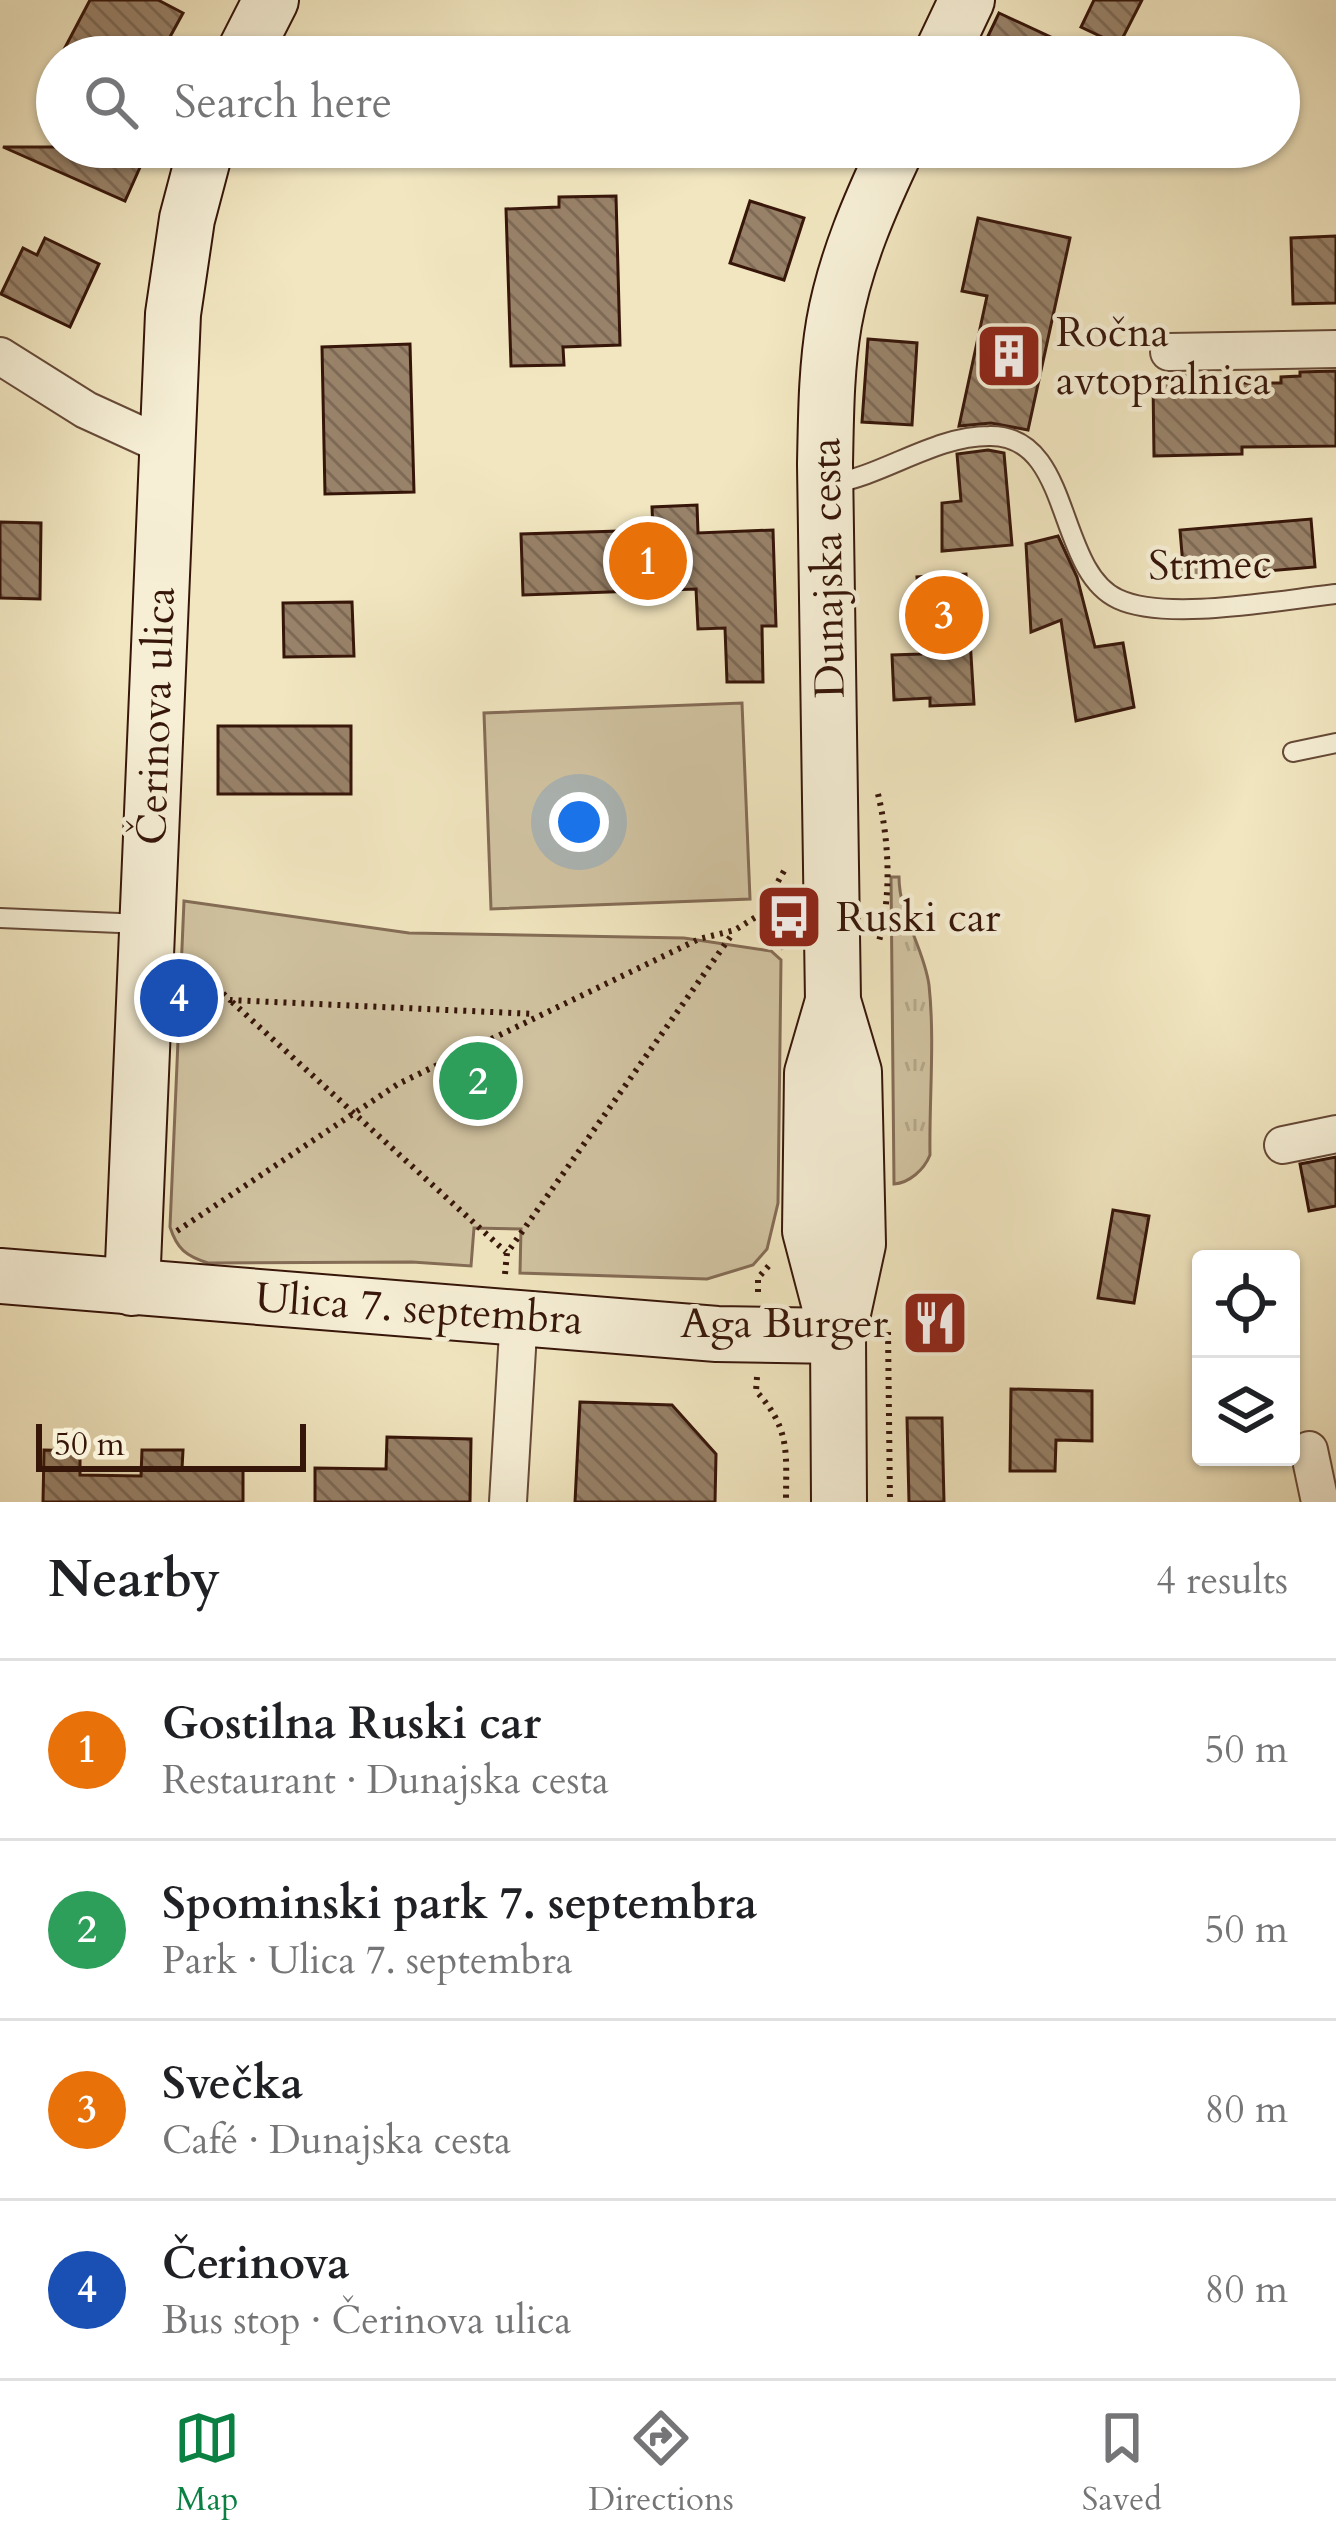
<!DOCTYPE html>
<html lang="en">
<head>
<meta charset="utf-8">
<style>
	body { margin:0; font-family:Cardo,serif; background:#f6f6f6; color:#202124 }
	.controls { position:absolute; right:36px; bottom:36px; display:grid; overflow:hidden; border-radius:12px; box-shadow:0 3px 9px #0004 }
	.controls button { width:108px; height:108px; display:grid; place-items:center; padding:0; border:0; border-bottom:3px solid #e0e0e0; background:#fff; color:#202124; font:60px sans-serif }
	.scale { position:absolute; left:36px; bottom:30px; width:270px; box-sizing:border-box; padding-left:12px; border:6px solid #37160a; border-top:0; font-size:33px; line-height:42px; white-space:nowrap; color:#37160a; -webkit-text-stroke:9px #f6efd6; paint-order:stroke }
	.you { position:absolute; left:579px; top:822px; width:42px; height:42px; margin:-30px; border:9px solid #fff; border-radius:50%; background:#1a73e8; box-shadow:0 0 0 18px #1a73e833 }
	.badge { display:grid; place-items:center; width:78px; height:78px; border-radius:50%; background:#0b8043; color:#fff; font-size:39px; font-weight:700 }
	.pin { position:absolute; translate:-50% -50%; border:6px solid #fff; box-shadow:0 3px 12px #0006 }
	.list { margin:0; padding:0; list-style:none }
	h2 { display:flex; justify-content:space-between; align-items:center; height:156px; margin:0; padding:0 48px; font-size:51px }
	h2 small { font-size:39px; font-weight:400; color:#757577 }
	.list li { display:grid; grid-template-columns:78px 1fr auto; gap:36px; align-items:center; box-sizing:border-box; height:180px; padding:0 48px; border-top:3px solid #e0e0e0 }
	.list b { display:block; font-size:45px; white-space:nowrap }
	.list p { margin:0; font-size:39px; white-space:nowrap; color:#757577 }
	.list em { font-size:39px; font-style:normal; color:#757577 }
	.icon { flex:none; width:66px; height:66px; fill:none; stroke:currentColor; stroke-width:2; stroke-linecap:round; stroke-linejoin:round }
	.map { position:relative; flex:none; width:1336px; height:1502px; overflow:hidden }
	.search { position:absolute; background:#fff; box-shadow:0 3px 9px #0004; left:36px; right:36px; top:36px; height:132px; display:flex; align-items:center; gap:30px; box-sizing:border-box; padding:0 42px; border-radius:66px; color:#757577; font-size:45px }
	.sheet { height:876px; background:#fff }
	nav { display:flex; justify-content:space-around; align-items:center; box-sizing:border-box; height:168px; border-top:3px solid #e0e0e0; background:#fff; font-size:33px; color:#757577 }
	nav a { display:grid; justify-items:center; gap:6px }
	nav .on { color:#0b8043 }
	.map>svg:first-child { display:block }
</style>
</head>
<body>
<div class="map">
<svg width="1336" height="1502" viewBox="0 0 1336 1502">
	<defs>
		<pattern id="grass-tufts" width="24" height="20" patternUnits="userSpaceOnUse" patternTransform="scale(3)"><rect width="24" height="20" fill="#d1c3a1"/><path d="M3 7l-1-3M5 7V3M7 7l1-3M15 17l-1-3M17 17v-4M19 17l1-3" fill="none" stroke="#b4a789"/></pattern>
		<pattern id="building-back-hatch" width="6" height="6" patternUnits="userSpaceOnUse" patternTransform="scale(3)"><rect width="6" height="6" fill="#988269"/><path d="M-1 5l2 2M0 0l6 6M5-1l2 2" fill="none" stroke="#7d6955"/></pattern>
	</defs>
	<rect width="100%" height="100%" fill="#f1e6c0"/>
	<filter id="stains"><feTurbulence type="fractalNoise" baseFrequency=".00167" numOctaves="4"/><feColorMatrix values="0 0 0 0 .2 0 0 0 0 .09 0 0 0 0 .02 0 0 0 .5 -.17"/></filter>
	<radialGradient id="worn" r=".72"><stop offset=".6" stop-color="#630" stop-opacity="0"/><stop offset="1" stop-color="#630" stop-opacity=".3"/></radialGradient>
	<!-- grass -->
	<path fill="url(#grass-tufts)" stroke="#846c56" stroke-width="3" d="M891 877H899C899 915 924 948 929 985 935 1041 929 1100 930 1155 924 1170 909 1183 894 1184Z"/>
	<!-- green -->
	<g fill="#d1c3a1" stroke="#846c56" stroke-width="3">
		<path d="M742 703 750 899 491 909 484 713Z"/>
		<path d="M184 901 409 933 684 938 771 951 781 960 778 1203 767 1249 753 1265 707 1279 520 1273 521 1229 474 1228 471 1266 412 1262 208 1263C186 1256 177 1249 170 1227Z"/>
	</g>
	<!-- building -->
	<g fill="url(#building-back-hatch)" stroke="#37160a" stroke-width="3">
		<path d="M90 0H158L183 13 159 57H60Z"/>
		<path d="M1094 0H1142L1119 45 1081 27Z"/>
		<path d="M999 13 1094 57H978Z"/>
		<path d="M3 147H149L125 201Z"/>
		<path d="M616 196 620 345 563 347 564 365 511 366 506 209 559 207V197Z"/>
		<path d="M750 201 804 218 784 280 730 263Z"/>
		<path d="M978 218 1070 238 1028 430 991 423 959 426 987 296 962 291Z"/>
		<path d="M1336 236V303L1293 304 1291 238Z"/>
		<path d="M45 238 99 264 70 327 1 294 23 248 37 255Z"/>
		<path d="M868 339 917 343 912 425 862 422Z"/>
		<path d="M410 344 414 492 325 494 322 347Z"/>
		<path d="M1336 371V446L1242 447V454L1154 456 1153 382H1169V376H1224L1225 383H1281V377L1300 376V372Z"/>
		<path d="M988 450 1004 453 1012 545 942 551V503L961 501 957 454Z"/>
		<path d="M697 505 698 533 773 530 776 626H762L763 682H727L725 628 698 629 696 589 523 595 521 534 653 530 652 507Z"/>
		<path d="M1311 519 1315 567 1184 578 1180 530Z"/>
		<path d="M0 522 41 523 40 599 0 598Z"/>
		<path d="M1058 536 1077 577 1095 647 1123 643 1134 707 1076 721 1061 620 1031 632 1026 544Z"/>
		<path d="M966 574 974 704 930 706V698L894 700 892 655 921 654 917 577Z"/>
		<path d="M352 602 354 656 284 657 283 603Z"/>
		<rect x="218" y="726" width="133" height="68"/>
		<path d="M1336 1157V1206L1309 1211 1300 1164Z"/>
		<path d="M1113 1210 1149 1216 1134 1303 1098 1298Z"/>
		<path d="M919 1305H951V1342L920 1343Z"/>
		<path d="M1011 1389 1092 1391V1441L1056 1440 1055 1471H1010Z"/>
		<path d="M580 1402 672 1405 716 1454 715 1502H575Z"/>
		<path d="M907 1418H942L944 1502H909Z"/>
		<path d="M387 1437 471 1439 470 1502H315V1468L386 1469Z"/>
		<path d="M44 1450 80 1451V1475L141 1476 142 1450H183L182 1469 243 1470V1502H43Z"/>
	</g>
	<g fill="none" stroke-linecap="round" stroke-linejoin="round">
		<defs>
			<g id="lane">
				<path d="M831 484C885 475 934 436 989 436 1073 434 1055 570 1118 599 1167 622 1280 600 1336 594"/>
				<path d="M1293 752 1336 743"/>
				<path d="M0 918 143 924"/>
			</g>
			<g id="street">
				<path d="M1169 352 1336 349"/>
				<path d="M0 356 86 410 167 447"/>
				<path d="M1283 1145 1336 1134"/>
				<path d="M1309 1450 1320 1502"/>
				<path d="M508 1502 519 1315"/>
			</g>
			<g id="secondary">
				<path d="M242 57 271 0"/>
				<path d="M940 57 967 0"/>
				<path d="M833 1001 812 1073 810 1231 837 1334"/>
				<path d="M0 1276 717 1334 838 1336"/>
				<path d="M132 1288 173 314 187 219 206 147"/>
				<path d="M839 1502 838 1336 858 1244 854 1072 833 1001 825 464C826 417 826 370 834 323 845 261 870 204 897 147"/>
			</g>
		</defs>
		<!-- lane casing -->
		<use href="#lane" stroke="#664a38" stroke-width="22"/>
		<!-- street casing -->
		<use href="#street" stroke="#664a38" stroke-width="40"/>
		<!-- secondary casing -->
		<use href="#secondary" stroke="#37160a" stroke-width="58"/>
		<!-- path -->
		<g stroke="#37160a" stroke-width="6" stroke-dasharray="3 6" stroke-linecap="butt">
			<path d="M878 794C889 840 892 895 879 941"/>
			<path d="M784 871C760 911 770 913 785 952"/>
			<path d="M190 963 230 1000 535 1014"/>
			<path d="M232 1002 506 1252"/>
			<path d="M177 1231 398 1084 699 939 735 930 767 910"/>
			<path d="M505 1274 507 1253 733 933"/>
			<path d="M758 1292V1278L772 1262"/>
			<path d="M888 1332 890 1502"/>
			<path d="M757 1377 756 1391C791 1429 786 1453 786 1502"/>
		</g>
		<!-- lane -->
		<use href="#lane" stroke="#f6efd6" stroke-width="18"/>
		<!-- street -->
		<use href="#street" stroke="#f6efd6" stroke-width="36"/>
		<!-- secondary -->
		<use href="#secondary" stroke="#f6efd6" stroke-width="54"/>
	</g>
	<!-- icons -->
	<defs>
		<symbol id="building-square" viewBox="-11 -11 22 22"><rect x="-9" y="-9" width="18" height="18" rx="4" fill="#8f2418" stroke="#f6efd6"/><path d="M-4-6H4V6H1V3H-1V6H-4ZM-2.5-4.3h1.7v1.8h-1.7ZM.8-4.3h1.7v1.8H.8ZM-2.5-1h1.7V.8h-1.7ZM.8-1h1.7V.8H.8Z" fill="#fff"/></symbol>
		<symbol id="bus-square" viewBox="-11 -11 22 22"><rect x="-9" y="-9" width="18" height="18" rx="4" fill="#8f2418" stroke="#f6efd6"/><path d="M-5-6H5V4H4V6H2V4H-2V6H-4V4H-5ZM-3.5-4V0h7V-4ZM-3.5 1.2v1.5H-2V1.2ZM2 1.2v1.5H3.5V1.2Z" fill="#fff"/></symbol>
		<symbol id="restaurant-square" viewBox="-11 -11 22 22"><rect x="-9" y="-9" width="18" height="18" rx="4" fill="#8f2418" stroke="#f6efd6"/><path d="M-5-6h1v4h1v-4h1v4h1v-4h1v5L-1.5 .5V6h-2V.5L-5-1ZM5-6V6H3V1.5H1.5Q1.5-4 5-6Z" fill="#fff"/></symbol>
	</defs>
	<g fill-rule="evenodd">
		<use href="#building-square" x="971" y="318" width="76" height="76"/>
		<use href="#bus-square" x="751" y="879" width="76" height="76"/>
		<use href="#restaurant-square" x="897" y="1285" width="76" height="76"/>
	</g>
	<g text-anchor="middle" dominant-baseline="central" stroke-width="9" stroke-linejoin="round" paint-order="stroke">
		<!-- poi labels -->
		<g font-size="42" fill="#37160a" stroke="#f6efd6" text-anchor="start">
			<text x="1056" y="332">Ročna<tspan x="1056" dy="48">avtopralnica</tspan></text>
			<text x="836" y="917">Ruski car</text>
			<text x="888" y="1323" text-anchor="end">Aga Burger</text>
		</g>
		<!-- street labels -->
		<g font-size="42" fill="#37160a" stroke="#f6efd6">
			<text transform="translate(1210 565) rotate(-1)">Strmec</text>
			<text transform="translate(828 568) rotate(-91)">Dunajska cesta</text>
			<text transform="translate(156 716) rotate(-88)">Čerinova ulica</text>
			<text transform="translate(419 1309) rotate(4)">Ulica 7. septembra</text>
		</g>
	</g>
	<rect width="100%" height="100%" filter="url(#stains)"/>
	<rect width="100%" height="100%" fill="url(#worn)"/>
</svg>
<div class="controls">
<button><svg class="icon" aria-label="locate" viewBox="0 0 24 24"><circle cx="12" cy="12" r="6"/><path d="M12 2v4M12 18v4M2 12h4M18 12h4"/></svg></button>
<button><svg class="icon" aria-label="layers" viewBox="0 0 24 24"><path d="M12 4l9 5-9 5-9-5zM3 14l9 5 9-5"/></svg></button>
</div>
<div class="scale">50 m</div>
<div class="you"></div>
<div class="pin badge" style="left:648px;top:561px;background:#e8710a">1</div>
<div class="pin badge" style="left:478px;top:1081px;background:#2e9e5b">2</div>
<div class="pin badge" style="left:944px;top:615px;background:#e8710a">3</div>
<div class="pin badge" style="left:179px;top:998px;background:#1a4fb4">4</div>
<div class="search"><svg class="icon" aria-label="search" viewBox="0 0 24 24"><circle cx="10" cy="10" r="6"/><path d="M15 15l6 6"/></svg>Search here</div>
</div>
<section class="sheet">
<h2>Nearby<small>4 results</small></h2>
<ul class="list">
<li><span class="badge" style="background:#e8710a">1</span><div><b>Gostilna Ruski car</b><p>Restaurant · Dunajska cesta</p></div><em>50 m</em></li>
<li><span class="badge" style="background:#2e9e5b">2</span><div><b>Spominski park 7. septembra</b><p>Park · Ulica 7. septembra</p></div><em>50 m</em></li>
<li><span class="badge" style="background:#e8710a">3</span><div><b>Svečka</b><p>Café · Dunajska cesta</p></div><em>80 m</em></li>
<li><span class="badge" style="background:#1a4fb4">4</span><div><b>Čerinova</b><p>Bus stop · Čerinova ulica</p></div><em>80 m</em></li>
</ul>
</section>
<nav>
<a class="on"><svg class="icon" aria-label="map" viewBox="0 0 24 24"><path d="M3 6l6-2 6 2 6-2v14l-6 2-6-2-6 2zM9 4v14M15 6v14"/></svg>Map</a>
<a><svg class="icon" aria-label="directions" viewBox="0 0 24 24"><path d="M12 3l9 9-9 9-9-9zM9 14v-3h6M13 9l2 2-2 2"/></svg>Directions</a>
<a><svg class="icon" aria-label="saved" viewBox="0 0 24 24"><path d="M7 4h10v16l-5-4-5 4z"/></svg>Saved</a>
</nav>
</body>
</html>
